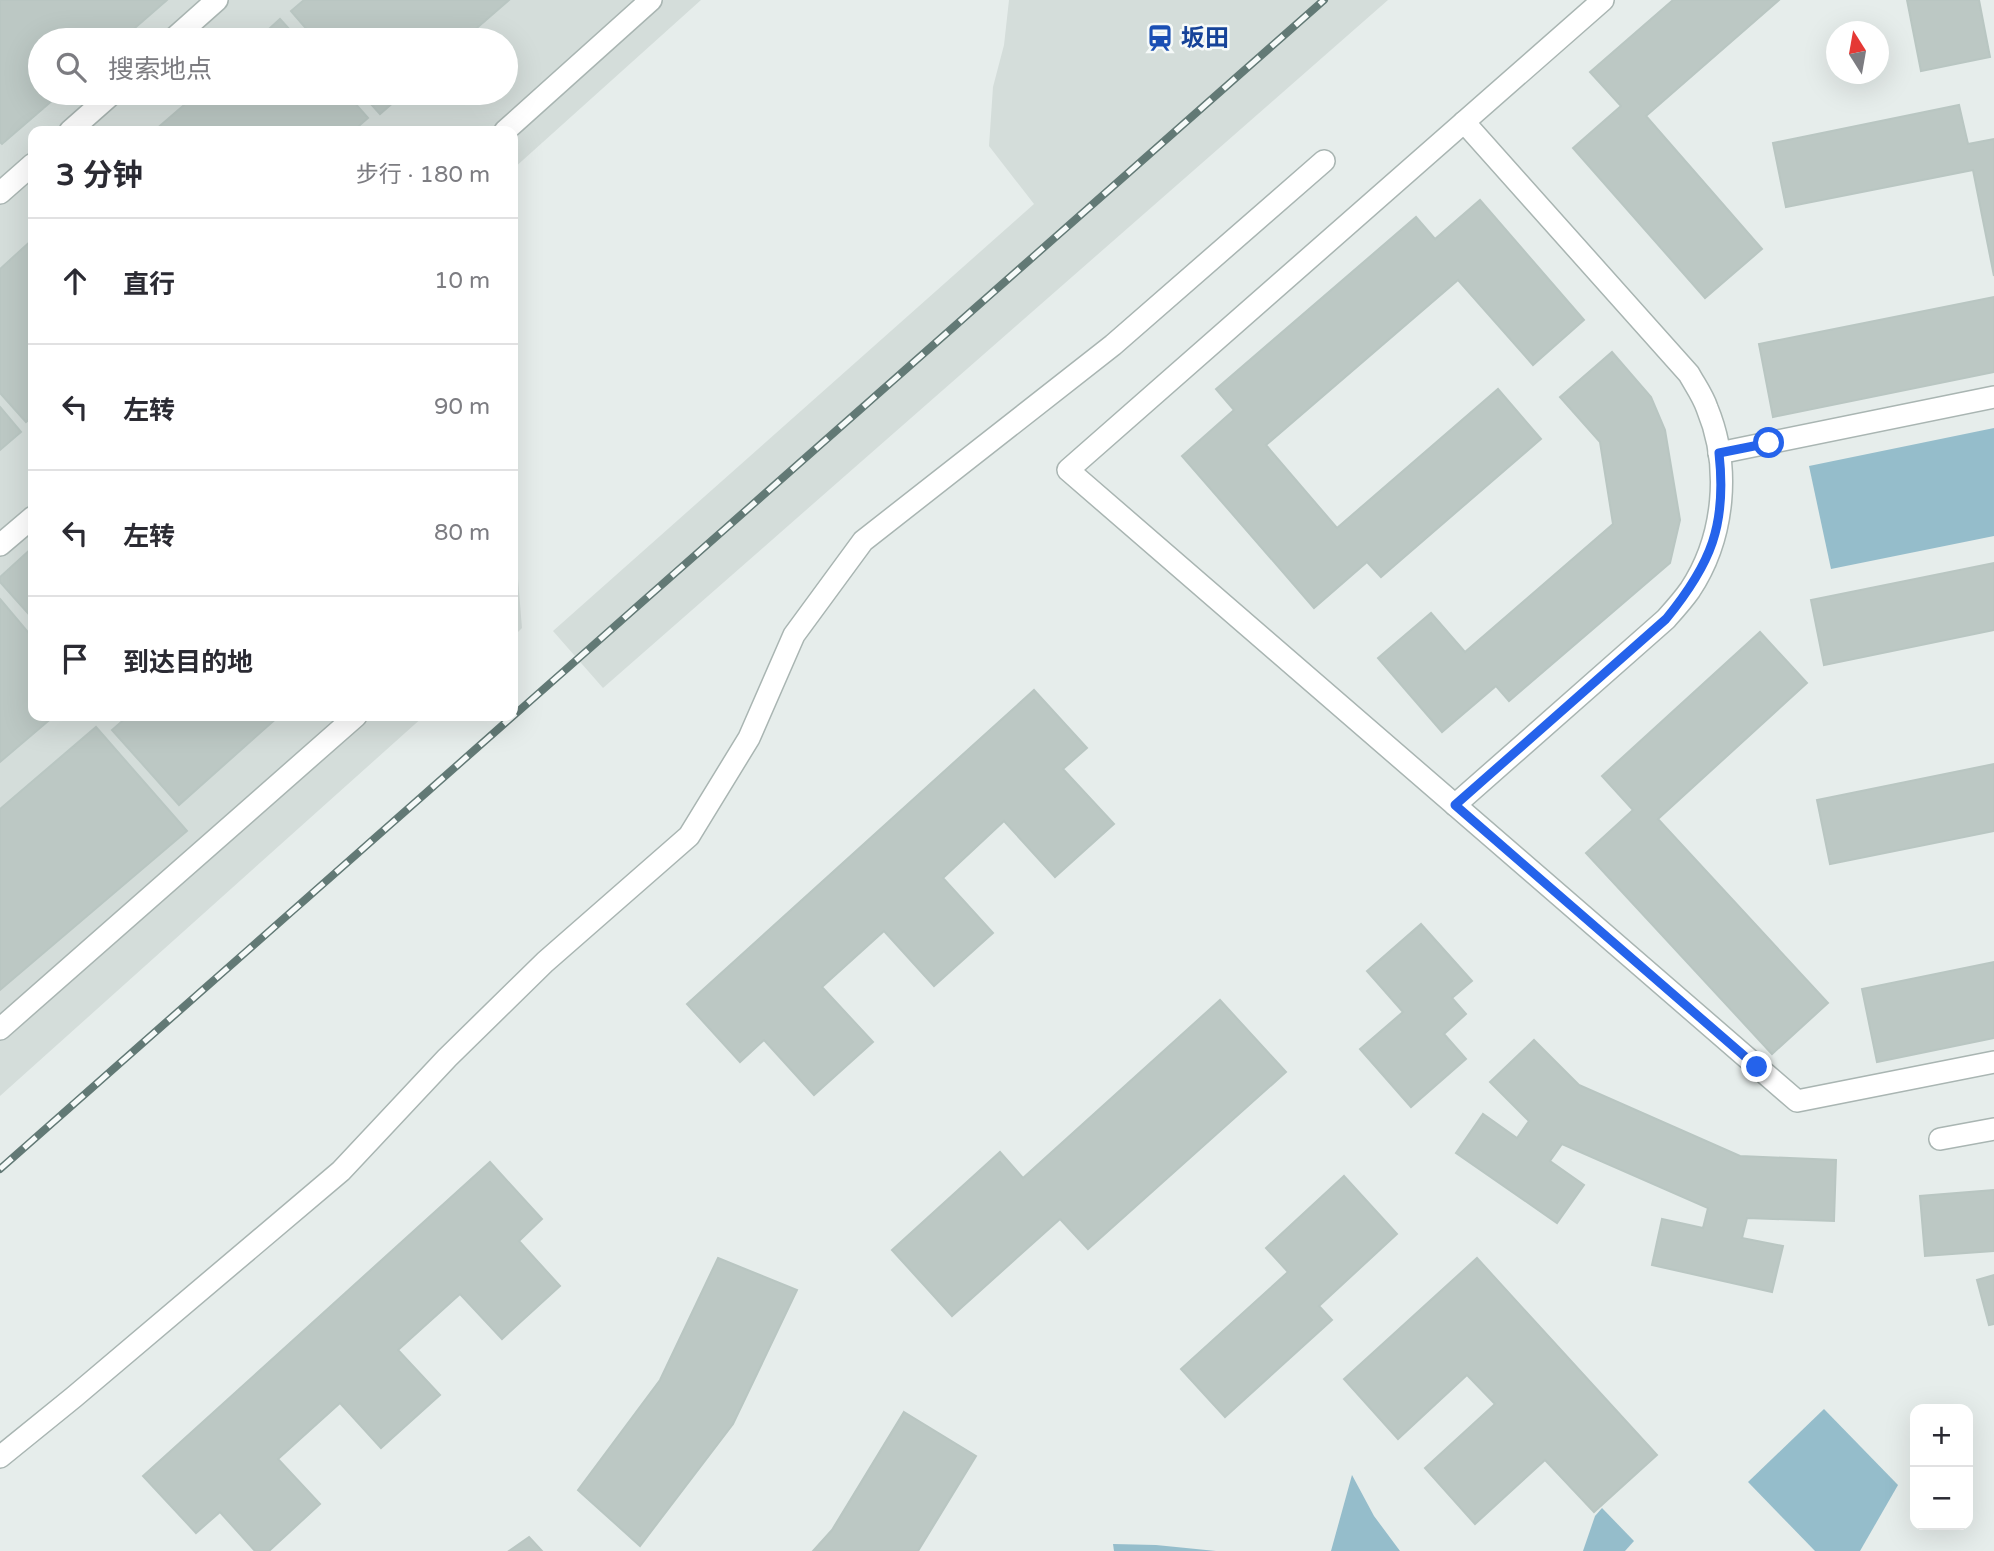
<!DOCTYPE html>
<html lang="zh">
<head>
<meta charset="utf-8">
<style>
	body { margin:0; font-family:"Varela Round","Noto Sans SC",sans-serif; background:#f7f7f7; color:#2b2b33 }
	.controls { position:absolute; right:21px; bottom:21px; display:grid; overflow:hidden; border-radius:14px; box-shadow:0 7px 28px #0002 }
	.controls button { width:63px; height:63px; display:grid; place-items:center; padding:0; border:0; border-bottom:2px solid #e1e1e2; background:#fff; color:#2b2b33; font:35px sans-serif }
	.compass { position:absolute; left:1826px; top:21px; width:63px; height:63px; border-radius:50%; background:#fff; box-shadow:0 7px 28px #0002; rotate:349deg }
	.stop { position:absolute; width:21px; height:21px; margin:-16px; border:5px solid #2563eb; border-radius:50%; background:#fff }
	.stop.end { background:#2563eb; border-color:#fff; box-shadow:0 2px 7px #0008 }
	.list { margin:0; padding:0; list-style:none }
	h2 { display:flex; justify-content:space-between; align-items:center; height:91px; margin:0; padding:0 28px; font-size:30px }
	h2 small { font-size:23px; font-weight:400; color:#7c7c81 }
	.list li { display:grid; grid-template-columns:46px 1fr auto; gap:21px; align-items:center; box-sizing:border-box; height:126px; padding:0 28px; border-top:2px solid #e1e1e2 }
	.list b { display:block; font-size:26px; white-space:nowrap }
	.list em { font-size:23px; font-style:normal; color:#7c7c81 }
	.icon { flex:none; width:38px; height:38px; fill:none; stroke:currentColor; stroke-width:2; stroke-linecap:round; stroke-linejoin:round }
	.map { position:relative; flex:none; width:1994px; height:1551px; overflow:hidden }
	.search { position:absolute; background:#fff; box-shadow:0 7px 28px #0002; left:28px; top:28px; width:490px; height:77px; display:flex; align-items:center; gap:18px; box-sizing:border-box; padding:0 24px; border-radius:38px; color:#7c7c81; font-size:26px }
	.panel { position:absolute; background:#fff; box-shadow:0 7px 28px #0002; left:28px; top:126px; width:490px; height:595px; border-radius:14px }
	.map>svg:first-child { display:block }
</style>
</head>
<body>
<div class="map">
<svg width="1994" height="1551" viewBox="0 0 1994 1551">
	<rect width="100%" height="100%" fill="#e6edeb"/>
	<!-- built -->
	<g fill="#d4ddda" fill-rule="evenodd">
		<path d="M0 0H701L513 169V131H33V716H424L0 1096ZM40 40H506V93H40Z"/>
		<path d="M1009 0H1388L603 688 553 631 1034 204 989 146 993 87 1004 45Z"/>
		<path d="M513 519 522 628 513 637Z"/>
	</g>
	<!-- water -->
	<g fill="#95bdcb">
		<path d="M1994 428V536L1831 569 1809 466Z"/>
		<path d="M1824 1409 1898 1485 1860 1551H1815L1748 1482Z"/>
		<path d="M1352 1475 1374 1516 1400 1551H1331Z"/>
		<path d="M1602 1508 1634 1541 1625 1551H1583L1595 1516Z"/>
		<path d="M1113 1544 1156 1545 1216 1551H1114Z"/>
	</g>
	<!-- building -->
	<g fill="#bcc8c4" stroke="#b9c6c2" stroke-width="2">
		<path d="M0 0H167L121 40H40V93H61L2 144 0 142Z"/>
		<path d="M304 0H509L463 40H316L291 11Z"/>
		<path d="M1673 0H1779L1646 116 1762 249 1705 298 1573 148 1621 106 1590 72Z"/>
		<path d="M1907 0H1979L1990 57 1921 71Z"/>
		<path d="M280 19 299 40H257Z"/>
		<path d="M198 93H346L368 118 353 131H154Z"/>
		<path d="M361 93H404L380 114Z"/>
		<path d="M1959 105 1968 144 1994 139V276L1973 170 1786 207 1773 143Z"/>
		<path d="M1480 200 1584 320 1533 365 1458 280 1266 445 1337 528 1498 389 1541 439 1381 577 1367 562 1314 608 1182 456 1234 410 1216 389 1416 217 1435 239Z"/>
		<path d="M33 239V416L26 422 0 393V269Z"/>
		<path d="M1994 297V372L1773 417 1759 344Z"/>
		<path d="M1612 352 1651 397 1665 430 1680 520 1670 563 1509 701 1496 686 1442 732 1378 658 1431 613 1465 652 1613 524 1600 442 1560 397Z"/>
		<path d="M0 407 21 432 0 450Z"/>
		<path d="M33 547V619L0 582V577Z"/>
		<path d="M1994 563V630L1824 665 1811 600Z"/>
		<path d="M0 599 33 638V716H54L0 762Z"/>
		<path d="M1760 632 1807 683 1658 819 1828 1003 1772 1054 1586 853 1633 810 1602 776Z"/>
		<path d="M1034 690 1087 748 1063 769 1114 824 1055 877 1004 821 943 878 993 933 934 986 884 931 822 987 873 1042 814 1095 764 1040 740 1062 687 1004Z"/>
		<path d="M128 716H279L179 805 112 730Z"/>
		<path d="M96 727 187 831 0 990V809Z"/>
		<path d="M1994 764V831L1830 864 1817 800Z"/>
		<path d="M1421 924 1472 981 1452 998 1466 1014 1444 1034 1466 1059 1411 1107 1360 1049 1403 1012 1367 971Z"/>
		<path d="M1994 962V1038L1877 1062 1862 989Z"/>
		<path d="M1220 1000 1286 1072 1088 1249 1060 1219 952 1316 892 1250 1000 1152 1023 1178Z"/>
		<path d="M1534 1040 1579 1085 1740 1156 1836 1160 1834 1221 1747 1218 1742 1238 1783 1246 1772 1292 1652 1265 1662 1219 1703 1228 1708 1208 1562 1144 1550 1161 1584 1185 1557 1223 1456 1153 1483 1114 1517 1138 1529 1121 1490 1082Z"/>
		<path d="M490 1162 542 1219 519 1241 560 1286 502 1339 460 1294 398 1350 440 1395 381 1448 340 1403 278 1459 320 1504 269 1551H255L220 1512 196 1533 143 1476Z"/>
		<path d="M1344 1176 1397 1234 1319 1306 1332 1320 1225 1417 1181 1369 1288 1272 1266 1248Z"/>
		<path d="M1994 1190V1251L1925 1256 1920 1196Z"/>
		<path d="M718 1258 797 1290 733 1424 640 1546 578 1490 660 1380Z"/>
		<path d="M1477 1258 1657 1455 1594 1512 1545 1460 1475 1524 1425 1468 1495 1404 1467 1375 1398 1439 1344 1379Z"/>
		<path d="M1994 1275V1324L1989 1325 1977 1280Z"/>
		<path d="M904 1412 976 1456 918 1551H813L832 1530Z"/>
		<path d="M529 1537 542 1551H509Z"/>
	</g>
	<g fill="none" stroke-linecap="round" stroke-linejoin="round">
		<defs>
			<g id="minor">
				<path d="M1603 0 1068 470 1797 1101 1994 1062"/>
				<path d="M172 40 217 0"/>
				<path d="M70 131 113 93"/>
				<path d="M505 131 651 0"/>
				<path d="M0 193 33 164"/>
				<path d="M1719 453 1994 397"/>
				<path d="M0 545 33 517"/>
				<path d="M1455 805 1666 619C1674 610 1683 600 1690 590 1725 537 1731 466 1707 408 1703 396 1695 385 1689 374L1464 122"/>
				<path d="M0 1029 356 716"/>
				<path d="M1940 1139 1994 1129"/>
				<path d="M0 1457 74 1397 341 1171 447 1058 545 962 689 836 749 738 794 635 863 541 1113 345 1324 161"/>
			</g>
		</defs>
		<!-- minor casing -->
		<use href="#minor" stroke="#a9b5b2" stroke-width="24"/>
		<!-- minor -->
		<use href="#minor" stroke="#fff" stroke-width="21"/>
		<defs>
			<path id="rail" d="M0 1169 1324 0"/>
		</defs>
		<!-- rail casing -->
		<use href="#rail" stroke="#627975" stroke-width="8"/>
		<!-- rail -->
		<use href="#rail" stroke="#f6faf9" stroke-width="5" stroke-dasharray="16" stroke-linecap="butt"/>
	</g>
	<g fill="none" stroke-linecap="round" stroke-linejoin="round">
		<!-- route -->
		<path stroke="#2563eb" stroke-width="9" d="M1757 1067 1455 805 1666 619C1711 564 1727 525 1719 453L1769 443"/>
	</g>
	<!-- icons -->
	<defs>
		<symbol id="station-bare" viewBox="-9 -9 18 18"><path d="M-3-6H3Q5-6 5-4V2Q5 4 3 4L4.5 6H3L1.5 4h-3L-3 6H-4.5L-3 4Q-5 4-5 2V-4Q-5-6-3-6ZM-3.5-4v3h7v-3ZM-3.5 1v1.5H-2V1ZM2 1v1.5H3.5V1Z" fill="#1a4fb4" stroke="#f6faf9" stroke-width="2.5" paint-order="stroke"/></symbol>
	</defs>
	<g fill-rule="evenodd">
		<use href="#station-bare" x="1141" y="19" width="38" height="38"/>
	</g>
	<g text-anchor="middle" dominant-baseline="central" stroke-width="5" stroke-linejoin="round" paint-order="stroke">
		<!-- transit labels -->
		<g font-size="24" font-weight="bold" fill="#164399" stroke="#f6faf9" text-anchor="start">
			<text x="1181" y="38">坂田</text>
		</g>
	</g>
</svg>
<div class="controls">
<button>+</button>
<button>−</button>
</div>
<svg class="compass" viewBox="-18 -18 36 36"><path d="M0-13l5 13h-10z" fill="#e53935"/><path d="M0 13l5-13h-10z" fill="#7c7c81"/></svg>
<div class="stop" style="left:1769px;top:443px"></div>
<div class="stop end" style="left:1757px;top:1067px"></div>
<div class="search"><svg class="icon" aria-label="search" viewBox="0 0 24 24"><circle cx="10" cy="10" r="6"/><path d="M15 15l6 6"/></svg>搜索地点</div>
<section class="panel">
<h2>3 分钟<small>步行 · 180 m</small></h2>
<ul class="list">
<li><svg class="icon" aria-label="ahead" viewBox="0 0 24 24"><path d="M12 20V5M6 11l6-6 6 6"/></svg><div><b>直行</b></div><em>10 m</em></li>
<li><svg class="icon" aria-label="left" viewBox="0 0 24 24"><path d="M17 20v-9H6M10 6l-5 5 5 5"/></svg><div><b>左转</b></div><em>90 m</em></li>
<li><svg class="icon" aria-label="left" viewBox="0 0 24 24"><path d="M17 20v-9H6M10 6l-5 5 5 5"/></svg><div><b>左转</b></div><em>80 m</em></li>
<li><svg class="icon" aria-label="arrive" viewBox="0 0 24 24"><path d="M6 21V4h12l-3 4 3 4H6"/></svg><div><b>到达目的地</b></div></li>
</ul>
</section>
</div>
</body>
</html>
